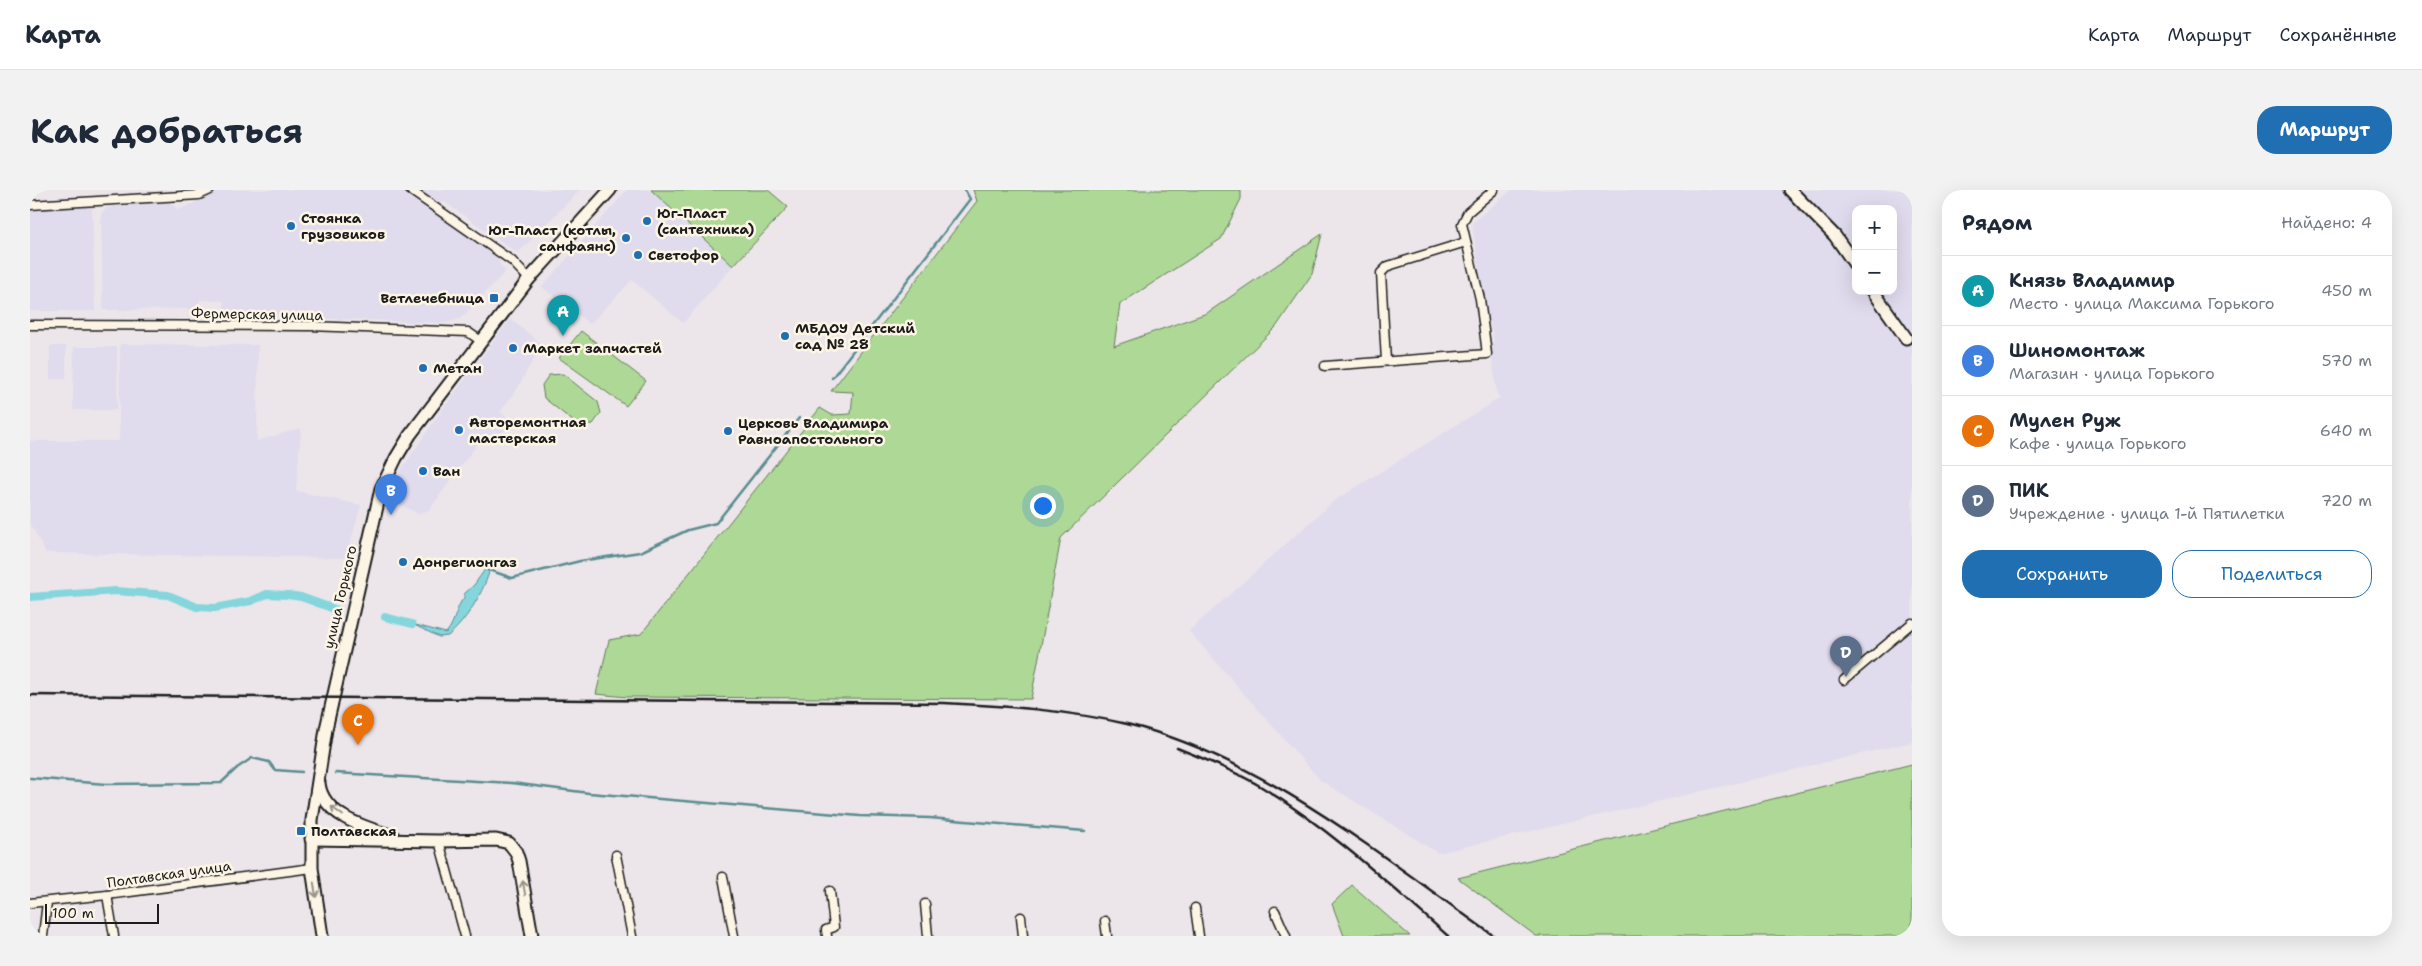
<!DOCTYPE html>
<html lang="ru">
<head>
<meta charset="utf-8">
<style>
	body { margin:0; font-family:"Shantell Sans",sans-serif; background:#f2f2f3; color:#1f2937 }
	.controls { position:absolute; right:15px; top:15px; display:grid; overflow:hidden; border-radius:10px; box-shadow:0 5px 20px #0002 }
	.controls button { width:45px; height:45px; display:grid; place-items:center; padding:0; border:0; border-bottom:1px solid #e0e1e3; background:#fff; color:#1f2937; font:25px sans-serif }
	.scale { position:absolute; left:15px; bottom:12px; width:114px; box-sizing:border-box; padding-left:5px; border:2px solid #1c1c1c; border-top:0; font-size:14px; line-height:18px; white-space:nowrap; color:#1c1c1c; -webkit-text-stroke:4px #fcf5e5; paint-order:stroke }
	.you { position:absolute; left:1012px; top:315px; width:18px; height:18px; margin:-12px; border:4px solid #fff; border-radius:50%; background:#1a73e8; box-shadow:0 0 0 8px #1a73e833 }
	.badge { display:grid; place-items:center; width:32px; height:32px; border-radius:50%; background:#1f6fb2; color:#fff; font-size:16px; font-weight:700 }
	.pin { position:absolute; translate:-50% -41px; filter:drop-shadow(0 1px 2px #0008) }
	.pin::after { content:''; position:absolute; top:26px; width:18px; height:15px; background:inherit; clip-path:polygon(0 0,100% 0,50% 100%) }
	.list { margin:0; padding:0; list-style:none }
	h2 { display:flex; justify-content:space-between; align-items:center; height:65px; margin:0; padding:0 20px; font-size:21px }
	h2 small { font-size:16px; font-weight:400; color:#747a83 }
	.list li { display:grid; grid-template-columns:32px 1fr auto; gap:15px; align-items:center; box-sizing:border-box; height:70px; padding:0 20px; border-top:1px solid #e0e1e3 }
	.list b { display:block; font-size:19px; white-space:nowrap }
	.list p { margin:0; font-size:16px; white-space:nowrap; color:#747a83 }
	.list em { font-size:16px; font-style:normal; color:#747a83 }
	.actions { display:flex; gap:10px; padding:15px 20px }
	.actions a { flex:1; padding:11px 0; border:1px solid #1f6fb2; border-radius:20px; text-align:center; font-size:18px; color:#1f6fb2 }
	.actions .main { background:#1f6fb2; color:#fff }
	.map { position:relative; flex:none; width:1882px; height:746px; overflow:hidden; border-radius:20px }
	header { display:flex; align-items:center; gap:30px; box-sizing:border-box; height:70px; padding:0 25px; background:#fff; border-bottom:1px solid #e0e1e3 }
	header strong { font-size:24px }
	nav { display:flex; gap:28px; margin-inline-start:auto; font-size:18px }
	.intro { display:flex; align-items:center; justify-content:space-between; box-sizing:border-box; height:120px; padding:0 30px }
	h1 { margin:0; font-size:35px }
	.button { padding:12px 22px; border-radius:20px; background:#1f6fb2; color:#fff; font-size:18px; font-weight:700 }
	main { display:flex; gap:30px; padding:0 30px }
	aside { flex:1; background:#fff; border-radius:20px; box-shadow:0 5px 20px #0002 }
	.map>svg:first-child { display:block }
</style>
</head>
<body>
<header>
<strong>Карта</strong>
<nav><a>Карта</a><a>Маршрут</a><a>Сохранённые</a></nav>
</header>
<div class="intro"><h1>Как добраться</h1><a class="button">Маршрут</a></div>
<main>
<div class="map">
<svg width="1882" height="746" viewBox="0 0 1882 746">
	<rect width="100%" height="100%" fill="#ece6ea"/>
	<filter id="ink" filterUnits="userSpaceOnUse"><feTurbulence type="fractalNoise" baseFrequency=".02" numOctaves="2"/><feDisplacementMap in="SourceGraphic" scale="10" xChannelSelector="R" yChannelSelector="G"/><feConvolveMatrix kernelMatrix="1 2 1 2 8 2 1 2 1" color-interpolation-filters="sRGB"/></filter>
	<g filter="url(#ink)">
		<!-- built -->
		<g fill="#e0dbed" fill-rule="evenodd">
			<path d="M182 0H375L470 70 469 74 476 81 430 129 416 133 194 125V111L169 110V119L73 120 71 24 77 17 139 12 148 20 179 7Z"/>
			<path d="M388 0H550L488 63 413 11 410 16Z"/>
			<path d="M597 0H621L703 76 653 133 602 90 560 134 512 97Z"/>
			<path d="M1482 0H1882V552L1408 663 1290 590 1159 441 1304 311 1470 208 1467 204 1460 154 1464 151 1454 110 1442 33ZM1826 19H1863V101H1826Z"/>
			<path d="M62 14 65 121H0V20Z"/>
			<path d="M480 129 512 154 487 199 470 222 481 232 467 251 451 249 399 320 388 324 360 308 371 280 407 227Z"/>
			<path d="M90 154 228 155 227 251 271 238 266 301 331 315 316 368 16 363 0 333V251H89Z"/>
			<rect x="20" y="156" width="16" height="33"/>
			<path d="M44 157H87V220H43Z"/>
		</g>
		<!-- green -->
		<g fill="#add896" stroke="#647a59">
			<path d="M621 0H738L758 17 703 76Z"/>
			<path d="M943 0H1211V9L1191 49 1090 114 1084 156 1177 123 1292 44 1282 84 1246 137 1031 348 1001 509 597 507 566 504 579 450 611 444 790 218 802 225 821 224 823 202 801 201 947 11Z"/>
			<path d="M551 141 616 191 596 216 529 168Z"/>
			<path d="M533 184 568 212 571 223 563 234 549 236 514 208 512 195 519 185Z"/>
			<path d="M1882 574V746H1506L1428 688Z"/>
			<path d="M1322 695 1380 746H1314L1302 714Z"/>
		</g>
		<!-- water -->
		<path fill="#84d6dc" stroke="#5a8c8f" d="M456 378 459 383C451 406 436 431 418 446L409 447 382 434 416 443C426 432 426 415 434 408V404L444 395Z"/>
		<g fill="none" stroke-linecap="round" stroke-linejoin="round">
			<!-- stream -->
			<g stroke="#5a8c8f" stroke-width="2.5">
				<path d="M802 188 940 9 935 0"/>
				<path d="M456 379 482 388 550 371 610 362 658 340 686 333 769 228"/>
				<path d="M305 583 482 593 559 603 830 626 900 628 1055 641"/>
				<path d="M0 588 76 594 191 593 207 578 222 568 239 572 245 580 272 582"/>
			</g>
			<!-- canal -->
			<g stroke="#84d6dc" stroke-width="8">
				<path d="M0 407 86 401 138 405 167 417 185 418 221 411 237 404 258 405 271 407 307 420"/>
				<path d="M355 427 382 434"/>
			</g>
			<defs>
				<g id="street">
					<path d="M380 0 482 71 499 89"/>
					<path d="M0 15 169 5 180 0"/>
					<path d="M0 135 280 136 438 142 451 151"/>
					<path d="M1356 171 1351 83 1358 76 1436 52"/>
					<path d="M1295 176 1457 164 1450 109 1432 34 1438 22 1464 0"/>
					<path d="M1814 490 1882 433"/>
					<path d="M409 651 435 746"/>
					<path d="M586 665 602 746"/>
					<path d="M693 687 704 746"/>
					<path d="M77 705 84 746"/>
					<path d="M0 713 77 705 282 678"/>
					<path d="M895 714 898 746"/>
					<path d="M1165 718 1169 746"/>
					<path d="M1245 721 1256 746"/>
					<path d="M991 727 993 746"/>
					<path d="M1075 731 1077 746"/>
					<path d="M13 746 17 712"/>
					<path d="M797 746 796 740 804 737 800 701"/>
				</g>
				<g id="secondary">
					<path d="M1760 0 1805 46 1826 76"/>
					<path d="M1843 101 1876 148"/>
					<path d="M289 593C292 626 337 638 363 646"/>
					<path d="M281 649 409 651 466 650 479 653 486 662 489 671 502 746"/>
					<path d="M292 746 282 678V630L296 539 351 299 366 268 380 245 499 89 580 0"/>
				</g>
			</defs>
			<!-- street casing -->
			<use href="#street" stroke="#1c1c1c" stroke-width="11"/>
			<!-- secondary casing -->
			<use href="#secondary" stroke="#1c1c1c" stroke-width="15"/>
			<!-- street -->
			<use href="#street" stroke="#fcf5e5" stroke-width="8"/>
			<!-- secondary -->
			<use href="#secondary" stroke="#fcf5e5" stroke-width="11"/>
			<!-- rail -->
			<g stroke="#1c1c1c" stroke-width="2.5">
				<path d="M0 505 914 513C976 516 1037 520 1097 534 1232 567 1352 667 1464 746"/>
				<path d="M1147 558C1175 569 1204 581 1230 596 1299 638 1358 693 1418 746"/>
			</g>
		</g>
		<!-- one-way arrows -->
		<defs><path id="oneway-shaft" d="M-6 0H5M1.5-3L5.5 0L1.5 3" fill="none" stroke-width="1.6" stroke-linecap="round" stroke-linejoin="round" transform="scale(1.25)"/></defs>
		<g stroke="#97938b">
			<use href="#oneway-shaft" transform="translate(307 621) rotate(-143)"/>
			<use href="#oneway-shaft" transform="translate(494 698) rotate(-100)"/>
			<use href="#oneway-shaft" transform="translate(285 700) rotate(81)"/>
		</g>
	</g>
	<!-- markers -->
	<g fill="#1f6fb2" stroke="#fcf5e5" stroke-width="2">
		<circle cx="617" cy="31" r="5"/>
		<circle cx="261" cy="36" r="5"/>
		<circle cx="596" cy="48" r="5"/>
		<circle cx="608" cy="65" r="5"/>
		<rect x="459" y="103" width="10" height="10" rx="2.5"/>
		<circle cx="755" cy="146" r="5"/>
		<circle cx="483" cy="158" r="5"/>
		<circle cx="393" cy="178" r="5"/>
		<circle cx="429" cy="240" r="5"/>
		<circle cx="698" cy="241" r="5"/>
		<circle cx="393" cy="281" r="5"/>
		<circle cx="373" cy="372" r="5"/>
		<rect x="266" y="636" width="10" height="10" rx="2.5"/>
	</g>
	<g text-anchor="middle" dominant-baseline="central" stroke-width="5" stroke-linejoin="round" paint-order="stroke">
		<!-- poi labels -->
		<g font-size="14" font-weight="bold" fill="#1c1c1c" stroke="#fcf5e5" text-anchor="start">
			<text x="627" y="23">Юг-Пласт<tspan x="627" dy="16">(сантехника)</tspan></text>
			<text x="271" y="28">Стоянка<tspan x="271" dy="16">грузовиков</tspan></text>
			<text x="586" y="40" text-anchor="end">Юг-Пласт (котлы,<tspan x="586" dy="16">санфаянс)</tspan></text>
			<text x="618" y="65">Светофор</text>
			<text x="454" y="108" text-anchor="end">Ветлечебница</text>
			<text x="765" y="138">МБДОУ Детский<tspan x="765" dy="16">сад № 28</tspan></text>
			<text x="493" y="158">Маркет запчастей</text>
			<text x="403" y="178">Метан</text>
			<text x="439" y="232">Авторемонтная<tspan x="439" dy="16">мастерская</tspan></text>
			<text x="708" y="233">Церковь Владимира<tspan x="708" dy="16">Равноапостольного</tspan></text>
			<text x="403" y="281">Ван</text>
			<text x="383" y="372">Донрегионгаз</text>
			<text x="281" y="641">Полтавская</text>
		</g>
		<!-- street labels -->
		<g font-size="14" fill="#1c1c1c" stroke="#fcf5e5">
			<text transform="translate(227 124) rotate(1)">Фермерская улица</text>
			<text transform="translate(310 407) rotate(-77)">улица Горького</text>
			<text transform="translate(139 684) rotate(-8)">Полтавская улица</text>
		</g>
	</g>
</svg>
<div class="controls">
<button>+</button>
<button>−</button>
</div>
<div class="scale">100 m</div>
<div class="you"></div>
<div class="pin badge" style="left:533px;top:146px;background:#0f9aa8">A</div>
<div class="pin badge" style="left:361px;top:325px;background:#3f7fe0">B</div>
<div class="pin badge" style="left:328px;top:555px;background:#e8710a">C</div>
<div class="pin badge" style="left:1816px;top:487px;background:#5c6f8a">D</div>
</div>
<aside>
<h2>Рядом<small>Найдено: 4</small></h2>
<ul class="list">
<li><span class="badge" style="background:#0f9aa8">A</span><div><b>Князь Владимир</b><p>Место · улица Максима Горького</p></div><em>450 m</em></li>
<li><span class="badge" style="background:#3f7fe0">B</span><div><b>Шиномонтаж</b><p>Магазин · улица Горького</p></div><em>570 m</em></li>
<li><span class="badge" style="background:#e8710a">C</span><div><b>Мулен Руж</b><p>Кафе · улица Горького</p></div><em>640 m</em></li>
<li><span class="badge" style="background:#5c6f8a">D</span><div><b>ПИК</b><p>Учреждение · улица 1-й Пятилетки</p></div><em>720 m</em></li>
</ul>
<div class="actions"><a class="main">Сохранить</a><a>Поделиться</a></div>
</aside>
</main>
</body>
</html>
